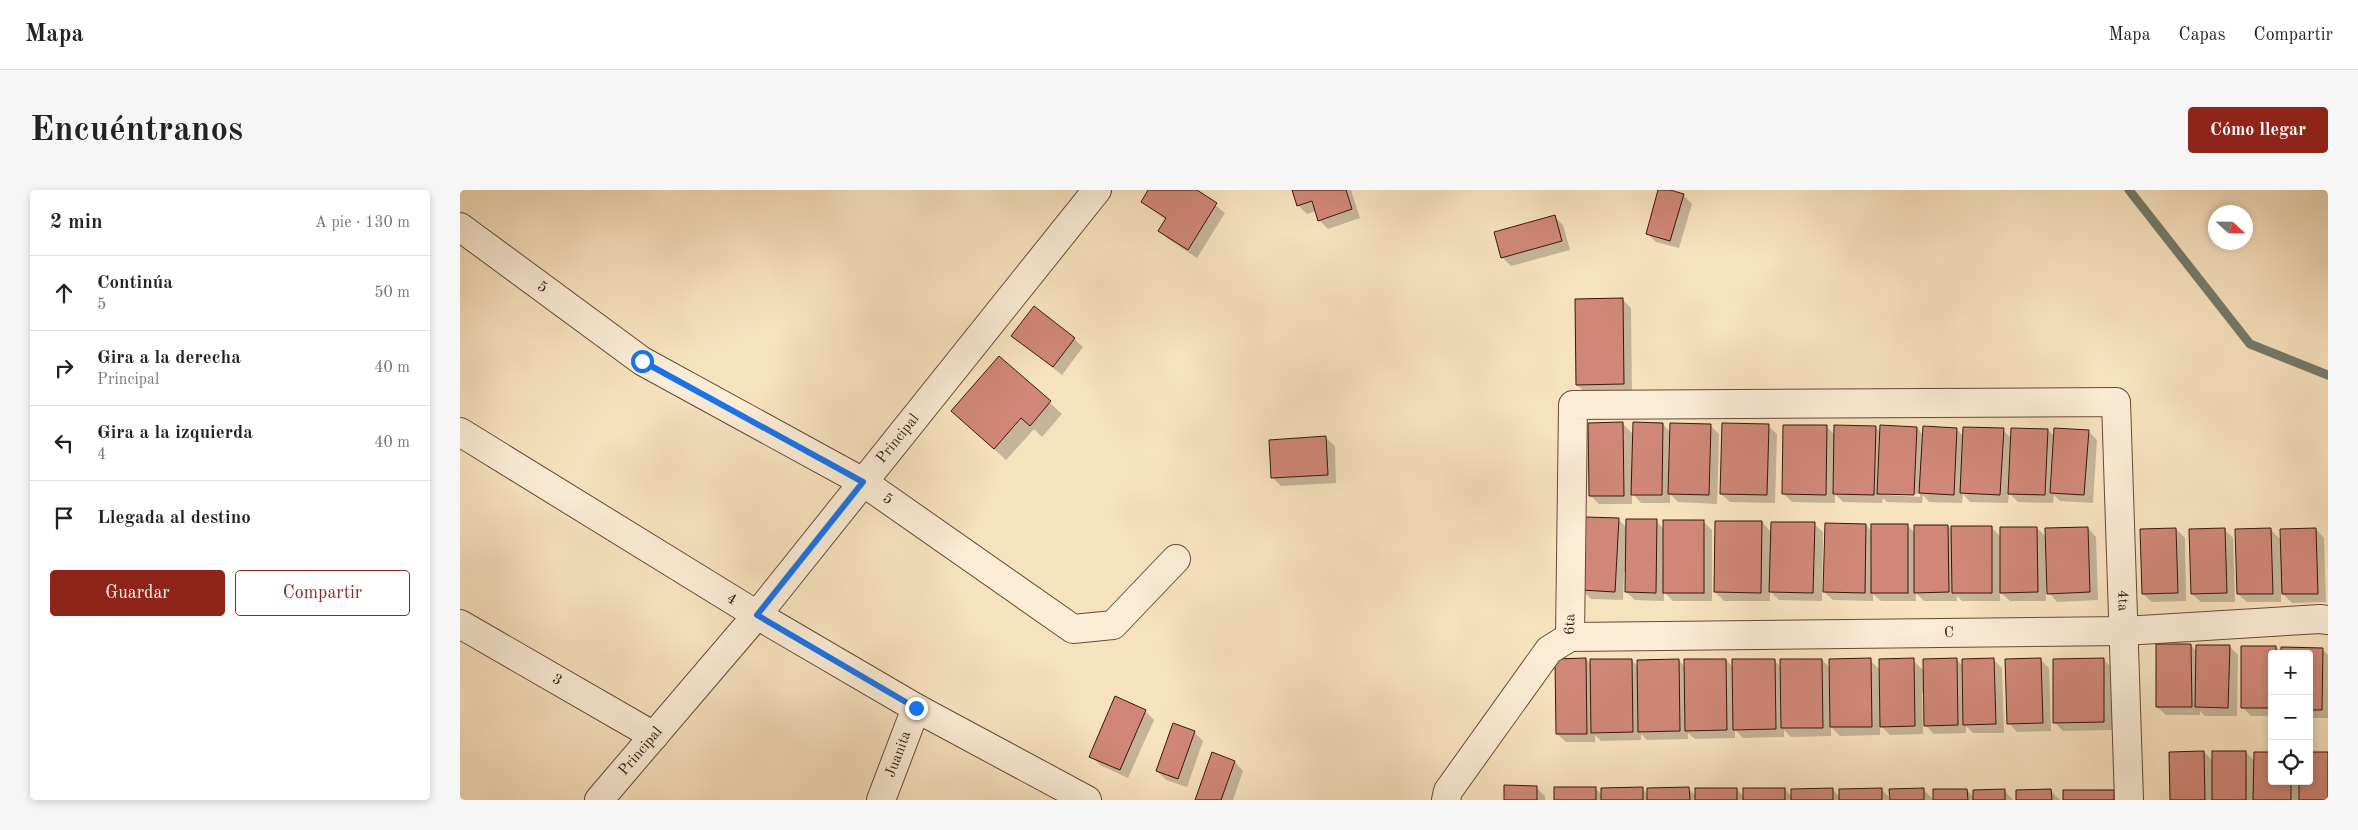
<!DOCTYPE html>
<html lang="es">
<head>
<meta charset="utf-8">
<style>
	body { margin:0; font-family:"Old Standard TT",serif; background:#f6f6f6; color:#222 }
	.controls { position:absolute; right:15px; bottom:15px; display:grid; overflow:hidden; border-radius:5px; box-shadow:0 2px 8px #0003 }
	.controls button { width:45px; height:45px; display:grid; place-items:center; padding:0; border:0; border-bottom:1px solid #e0e0e0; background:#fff; color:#222; font:25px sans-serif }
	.compass { position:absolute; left:1748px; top:15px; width:45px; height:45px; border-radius:50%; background:#fff; box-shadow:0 2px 8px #0003; rotate:112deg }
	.stop { position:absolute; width:15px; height:15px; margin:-11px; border:4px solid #1a73e8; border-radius:50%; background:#fff }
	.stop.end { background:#1a73e8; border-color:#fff; box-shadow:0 1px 5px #0008 }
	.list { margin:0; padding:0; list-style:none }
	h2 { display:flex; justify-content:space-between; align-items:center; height:65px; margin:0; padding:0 20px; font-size:21px }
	h2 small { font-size:16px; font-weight:400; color:#767676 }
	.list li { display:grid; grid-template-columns:32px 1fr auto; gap:15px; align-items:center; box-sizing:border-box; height:75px; padding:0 20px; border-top:1px solid #e0e0e0 }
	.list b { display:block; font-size:19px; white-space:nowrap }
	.list p { margin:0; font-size:16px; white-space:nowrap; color:#767676 }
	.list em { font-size:16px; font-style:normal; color:#767676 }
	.actions { display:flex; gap:10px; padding:15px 20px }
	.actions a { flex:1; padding:11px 0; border:1px solid #8f2418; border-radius:5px; text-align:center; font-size:18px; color:#8f2418 }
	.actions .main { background:#8f2418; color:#fff }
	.icon { flex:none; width:28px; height:28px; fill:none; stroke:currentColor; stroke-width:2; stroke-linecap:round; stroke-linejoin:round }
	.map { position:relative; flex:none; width:1868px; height:610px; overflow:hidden; border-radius:5px }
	header { display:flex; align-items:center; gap:30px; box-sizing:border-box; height:70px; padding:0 25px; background:#fff; border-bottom:1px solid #e0e0e0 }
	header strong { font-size:24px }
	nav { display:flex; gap:28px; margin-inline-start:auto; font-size:18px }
	.intro { display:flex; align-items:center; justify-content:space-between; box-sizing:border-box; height:120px; padding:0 30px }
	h1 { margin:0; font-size:35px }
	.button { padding:12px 22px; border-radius:5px; background:#8f2418; color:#fff; font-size:18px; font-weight:700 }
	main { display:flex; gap:30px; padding:0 30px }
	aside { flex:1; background:#fff; border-radius:5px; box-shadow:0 2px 8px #0003 }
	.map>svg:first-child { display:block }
</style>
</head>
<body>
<header>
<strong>Mapa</strong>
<nav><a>Mapa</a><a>Capas</a><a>Compartir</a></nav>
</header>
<div class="intro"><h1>Encuéntranos</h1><a class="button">Cómo llegar</a></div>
<main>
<aside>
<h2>2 min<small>A pie · 130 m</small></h2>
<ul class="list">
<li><svg class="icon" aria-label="ahead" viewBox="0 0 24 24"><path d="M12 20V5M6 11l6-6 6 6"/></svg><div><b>Continúa</b><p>5</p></div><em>50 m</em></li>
<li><svg class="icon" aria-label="right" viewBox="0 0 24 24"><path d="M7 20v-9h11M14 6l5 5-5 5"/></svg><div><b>Gira a la derecha</b><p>Principal</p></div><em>40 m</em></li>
<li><svg class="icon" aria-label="left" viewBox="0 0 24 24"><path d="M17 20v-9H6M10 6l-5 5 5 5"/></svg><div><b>Gira a la izquierda</b><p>4</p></div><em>40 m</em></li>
<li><svg class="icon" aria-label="arrive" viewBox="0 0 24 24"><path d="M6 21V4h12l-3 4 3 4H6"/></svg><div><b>Llegada al destino</b></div></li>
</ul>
<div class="actions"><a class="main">Guardar</a><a>Compartir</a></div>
</aside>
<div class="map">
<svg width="1868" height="610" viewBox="0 0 1868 610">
	<rect width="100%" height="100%" fill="#f7e2be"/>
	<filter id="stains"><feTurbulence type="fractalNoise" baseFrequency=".004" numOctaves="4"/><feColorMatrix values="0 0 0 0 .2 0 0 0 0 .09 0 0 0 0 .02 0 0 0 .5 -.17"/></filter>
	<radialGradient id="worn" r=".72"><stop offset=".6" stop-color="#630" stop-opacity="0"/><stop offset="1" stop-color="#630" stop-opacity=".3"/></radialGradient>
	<!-- shadow -->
	<g fill="#0003" fill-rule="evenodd">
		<path d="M691 0H736L765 23 737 68 708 49 699 40 706 30 682 11Z"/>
		<path d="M833 0H891L900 28 868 39 859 30 856 21 847 24 838 15Z"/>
		<path d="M1200 0 1223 5 1232 14 1219 58 1196 52 1187 43Z"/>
		<path d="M1094 26 1103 35 1110 60 1051 76 1042 67Z"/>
		<path d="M1162 109 1171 118 1172 203H1126L1117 195Z"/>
		<path d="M553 146 614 149 623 157 602 185Z"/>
		<path d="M540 168 602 224 582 247 574 239 546 270 505 233Z"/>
		<path d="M1163 234 1174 245 1203 234 1211 243 1250 235 1259 244 1257 314 1218 312 1210 304V313H1181L1172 303V314H1139L1130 305Z"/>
		<path d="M1308 236 1317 244 1315 313 1270 312 1261 304Z"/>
		<path d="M1367 237 1375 245 1415 237 1421 243 1457 238 1463 245 1496 239 1504 247 1543 240 1551 248 1588 240 1595 247 1628 241 1637 250 1633 313 1600 311 1594 305 1593 313 1558 312 1549 303 1548 313 1510 312 1503 304 1502 313 1469 312 1463 305 1462 313 1427 312 1423 308 1422 313 1383 312 1375 304V313L1332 312 1324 304ZM1425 303 1460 304V307L1425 305Z"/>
		<path d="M866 248 875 256 876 293 821 296 812 287Z"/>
		<path d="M1158 329 1168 339 1196 331 1204 339 1243 331 1252 340V411H1213L1204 402V411L1175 410 1166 402 1167 383 1164 382 1163 410 1131 409 1122 400Z"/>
		<path d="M1302 332 1312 343 1354 334 1363 342 1362 411 1319 410 1310 401V411H1264L1255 402Z"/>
		<path d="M1406 335 1412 341 1447 335 1455 343 1488 336 1493 341 1531 337 1541 347 1577 338 1587 348 1628 338 1636 347 1638 410 1597 412 1589 403 1588 391H1586V411H1550L1540 402V411H1502L1497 406V411H1464L1456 403V411H1421L1413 404V411L1373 410 1364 402Z"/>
		<path d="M1716 339 1725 348 1726 411 1692 412 1683 404Z"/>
		<path d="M1764 339 1773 348 1775 412H1741L1732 404Z"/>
		<path d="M1856 339 1864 348 1866 412 1832 413 1821 402V412H1787L1778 404 1811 340 1822 351Z"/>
		<path d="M1731 455 1737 462 1770 457 1778 465 1777 526H1745L1740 521V525H1706L1697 517Z"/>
		<path d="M1783 457H1816L1822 464H1812V526H1791L1782 517Z"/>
		<path d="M1863 460 1868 465V528H1849V464Z"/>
		<path d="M1126 469 1131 475 1172 470 1178 477 1219 470 1225 477 1266 470 1274 478 1314 470 1321 477 1362 470 1370 478 1410 470 1420 480 1453 470 1464 481 1496 469 1504 477 1534 470 1542 478 1544 543H1513L1506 536V543L1474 544 1465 535V503H1462L1463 544 1430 545 1420 535V545L1380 546 1371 537V546L1331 547 1324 540V547L1283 548 1275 540V548L1235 549 1228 543V549L1187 550 1181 544V550L1141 551 1135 545V552H1106L1097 544Z"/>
		<path d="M1580 469 1589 478 1591 541 1557 542 1549 533Z"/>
		<path d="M1643 469 1652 478V540L1603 541 1594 532Z"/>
		<path d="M685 521 694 530 668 588 640 575 631 566Z"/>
		<path d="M734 542 743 551 727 597 706 590 697 581Z"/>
		<path d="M1744 562 1753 571 1786 562 1812 591H1849L1868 563V610H1711Z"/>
		<path d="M775 572 783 581 773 610H736Z"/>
		<path d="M1077 598 1085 606V610H1045Z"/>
		<path d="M1135 598 1142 605 1182 598 1188 605 1229 599 1236 606 1277 599 1284 607 1325 599 1332 607 1373 600 1380 607 1421 599 1431 609 1464 600 1474 610H1095Z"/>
		<path d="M1507 600 1514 608 1544 600 1553 610H1475Z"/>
		<path d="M1591 601 1600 610H1558Z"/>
	</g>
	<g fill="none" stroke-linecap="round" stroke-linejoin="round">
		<!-- stream -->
		<path stroke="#757b6a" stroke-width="9" d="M1669 0 1790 154 1868 185"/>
	</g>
	<!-- building -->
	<g fill="#d08777" stroke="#381609">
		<path d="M688 0H737L757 13 728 60 698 41 706 28 681 12Z"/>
		<path d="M832 0H886L892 19 858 31 852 11 837 16Z"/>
		<path d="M1198 0H1210L1224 4 1210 51 1186 44Z"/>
		<path d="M1095 25 1102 51 1041 68 1034 42Z"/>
		<path d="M1163 108 1164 194 1116 195 1115 109Z"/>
		<path d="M574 116 615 148 593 177 551 146Z"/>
		<path d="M539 166 591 211 570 236 561 228 534 259 491 221Z"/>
		<path d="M1163 232 1164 306H1129L1128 233Z"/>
		<path d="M1173 232 1203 233 1202 305H1171Z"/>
		<path d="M1210 233 1251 234 1249 305 1208 304Z"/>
		<path d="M1262 233 1309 234 1307 305 1260 304Z"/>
		<path d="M1323 235H1367L1366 305 1322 304Z"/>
		<path d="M1374 235 1416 236 1414 305 1373 304Z"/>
		<path d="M1420 235 1457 237 1454 305 1417 304Z"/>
		<path d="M1463 236 1497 238 1494 305 1459 303Z"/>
		<path d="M1503 237 1544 238 1540 305 1500 303Z"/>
		<path d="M1551 238 1588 239 1585 305 1548 304Z"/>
		<path d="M1594 238 1629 240 1624 305 1590 303Z"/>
		<path d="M866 246 868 285 811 288 809 250Z"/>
		<path d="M1125 327 1159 328 1155 402 1121 400Z"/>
		<path d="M1166 329H1197L1196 403 1165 402Z"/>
		<rect x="1203" y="330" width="41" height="73"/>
		<path d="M1255 331H1302L1301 403 1254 402Z"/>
		<path d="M1311 332H1355L1353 403 1309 402Z"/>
		<path d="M1365 333 1406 334 1405 403 1363 402Z"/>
		<rect x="1411" y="334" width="37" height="69"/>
		<path d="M1454 335H1488L1489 402 1454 403Z"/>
		<path d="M1491 336H1532V403H1492Z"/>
		<path d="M1540 337H1577L1578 402 1540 403Z"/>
		<path d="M1628 337 1630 402 1587 404 1585 338Z"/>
		<path d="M1716 338 1718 403 1682 404 1680 339Z"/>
		<path d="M1765 338 1767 403 1731 404 1729 339Z"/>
		<path d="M1811 338 1813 404H1777L1775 339Z"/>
		<path d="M1856 338 1858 404H1822L1820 339Z"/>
		<path d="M1696 454H1731L1732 517H1696Z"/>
		<path d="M1736 455H1770L1768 518 1735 517Z"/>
		<path d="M1781 456H1816V464H1812V518H1781Z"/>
		<path d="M1821 457 1863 458 1862 520H1849V464H1821Z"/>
		<path d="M1126 468 1127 544H1096L1095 469Z"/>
		<path d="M1411 468 1412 537H1370L1369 469Z"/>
		<path d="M1454 468 1455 536 1420 537 1419 469Z"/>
		<path d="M1497 468 1498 535 1464 536 1463 469Z"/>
		<path d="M1534 468 1536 534 1503 535 1502 469Z"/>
		<path d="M1581 468 1583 533 1547 534 1545 469Z"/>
		<path d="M1644 468V532L1593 533V469Z"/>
		<path d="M1130 469H1172L1173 542 1131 543Z"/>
		<path d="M1219 469 1220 541 1178 542 1177 470Z"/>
		<path d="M1224 469H1266L1267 540 1225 541Z"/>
		<path d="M1272 469H1315L1316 539 1273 540Z"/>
		<path d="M1320 469H1362L1363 538H1321Z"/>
		<path d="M655 506 686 520 660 580 629 567Z"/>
		<path d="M713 533 735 541 718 589 696 581Z"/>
		<path d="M1744 561 1745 610H1710L1709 562Z"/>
		<rect x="1752" y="561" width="34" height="49"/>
		<path d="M752 562 775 571 761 610H735Z"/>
		<path d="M1794 562H1812V591H1831V610H1793Z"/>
		<path d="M1849 562H1868V610H1839V591H1849Z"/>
		<path d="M1044 595 1077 596V610H1044Z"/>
		<rect x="1094" y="597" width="42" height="13"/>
		<path d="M1183 597V610H1141V598Z"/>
		<path d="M1229 597 1230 610H1187V598Z"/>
		<rect x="1235" y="598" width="42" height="12"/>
		<rect x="1283" y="598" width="42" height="12"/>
		<path d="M1373 598V610H1331V599Z"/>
		<path d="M1422 598V610H1379V599Z"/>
		<path d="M1464 598V610H1430L1429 599Z"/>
		<path d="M1473 599H1507L1508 610H1473Z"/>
		<path d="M1545 599V610H1513V600Z"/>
		<path d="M1591 599 1592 610H1556V600Z"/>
		<rect x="1603" y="600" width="51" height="10"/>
	</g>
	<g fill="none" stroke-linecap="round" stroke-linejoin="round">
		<defs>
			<g id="minor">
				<path id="s1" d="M0 37 182 171 403 292 613 439 653 435 716 369"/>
				<path id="s2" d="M0 242 297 425 456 518 627 610"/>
				<path id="s3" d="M0 434 194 546"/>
				<path id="s4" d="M1110 447 1664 441 1860 429 1868 430"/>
				<path id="s5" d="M139 610 297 425 637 0"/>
				<path id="s6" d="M421 610 456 518"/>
				<path id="s7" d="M986 610 988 601 1089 460 1110 447 1113 215 1656 212 1669 610"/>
			</g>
		</defs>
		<!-- minor casing -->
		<use href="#minor" stroke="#684936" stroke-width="30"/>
		<!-- minor -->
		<use href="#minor" stroke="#faecd5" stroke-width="28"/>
	</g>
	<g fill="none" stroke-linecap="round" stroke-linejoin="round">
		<!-- route -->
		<path stroke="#1a73e8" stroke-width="6" d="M182 171 403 292 297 425 456 518"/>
	</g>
	<g text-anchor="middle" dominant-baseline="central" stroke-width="4" stroke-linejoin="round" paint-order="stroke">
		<!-- street labels -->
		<g font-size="15" fill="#381609" stroke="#faecd5">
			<text stroke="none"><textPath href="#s1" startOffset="102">5</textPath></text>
			<text stroke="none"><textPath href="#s5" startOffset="469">Principal</textPath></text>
			<text stroke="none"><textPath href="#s1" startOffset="508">5</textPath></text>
			<text stroke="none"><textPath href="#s2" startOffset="319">4</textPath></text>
			<text stroke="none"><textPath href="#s7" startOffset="1181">4ta</textPath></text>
			<text stroke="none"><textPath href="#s7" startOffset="220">6ta</textPath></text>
			<text stroke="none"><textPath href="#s4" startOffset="379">C</textPath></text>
			<text stroke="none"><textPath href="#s3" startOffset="112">3</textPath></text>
			<text stroke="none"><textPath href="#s5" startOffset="64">Principal</textPath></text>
			<text stroke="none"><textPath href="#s6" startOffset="49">Juanita</textPath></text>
		</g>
	</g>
	<rect width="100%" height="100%" filter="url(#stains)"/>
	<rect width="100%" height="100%" fill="url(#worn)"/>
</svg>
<div class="controls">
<button>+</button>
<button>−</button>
<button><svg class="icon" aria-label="locate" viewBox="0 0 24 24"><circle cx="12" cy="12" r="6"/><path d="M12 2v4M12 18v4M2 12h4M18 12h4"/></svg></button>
</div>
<svg class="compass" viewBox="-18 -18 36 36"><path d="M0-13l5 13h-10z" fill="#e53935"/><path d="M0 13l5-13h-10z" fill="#767676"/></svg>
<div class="stop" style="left:182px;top:171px"></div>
<div class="stop end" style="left:456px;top:518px"></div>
</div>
</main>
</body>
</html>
